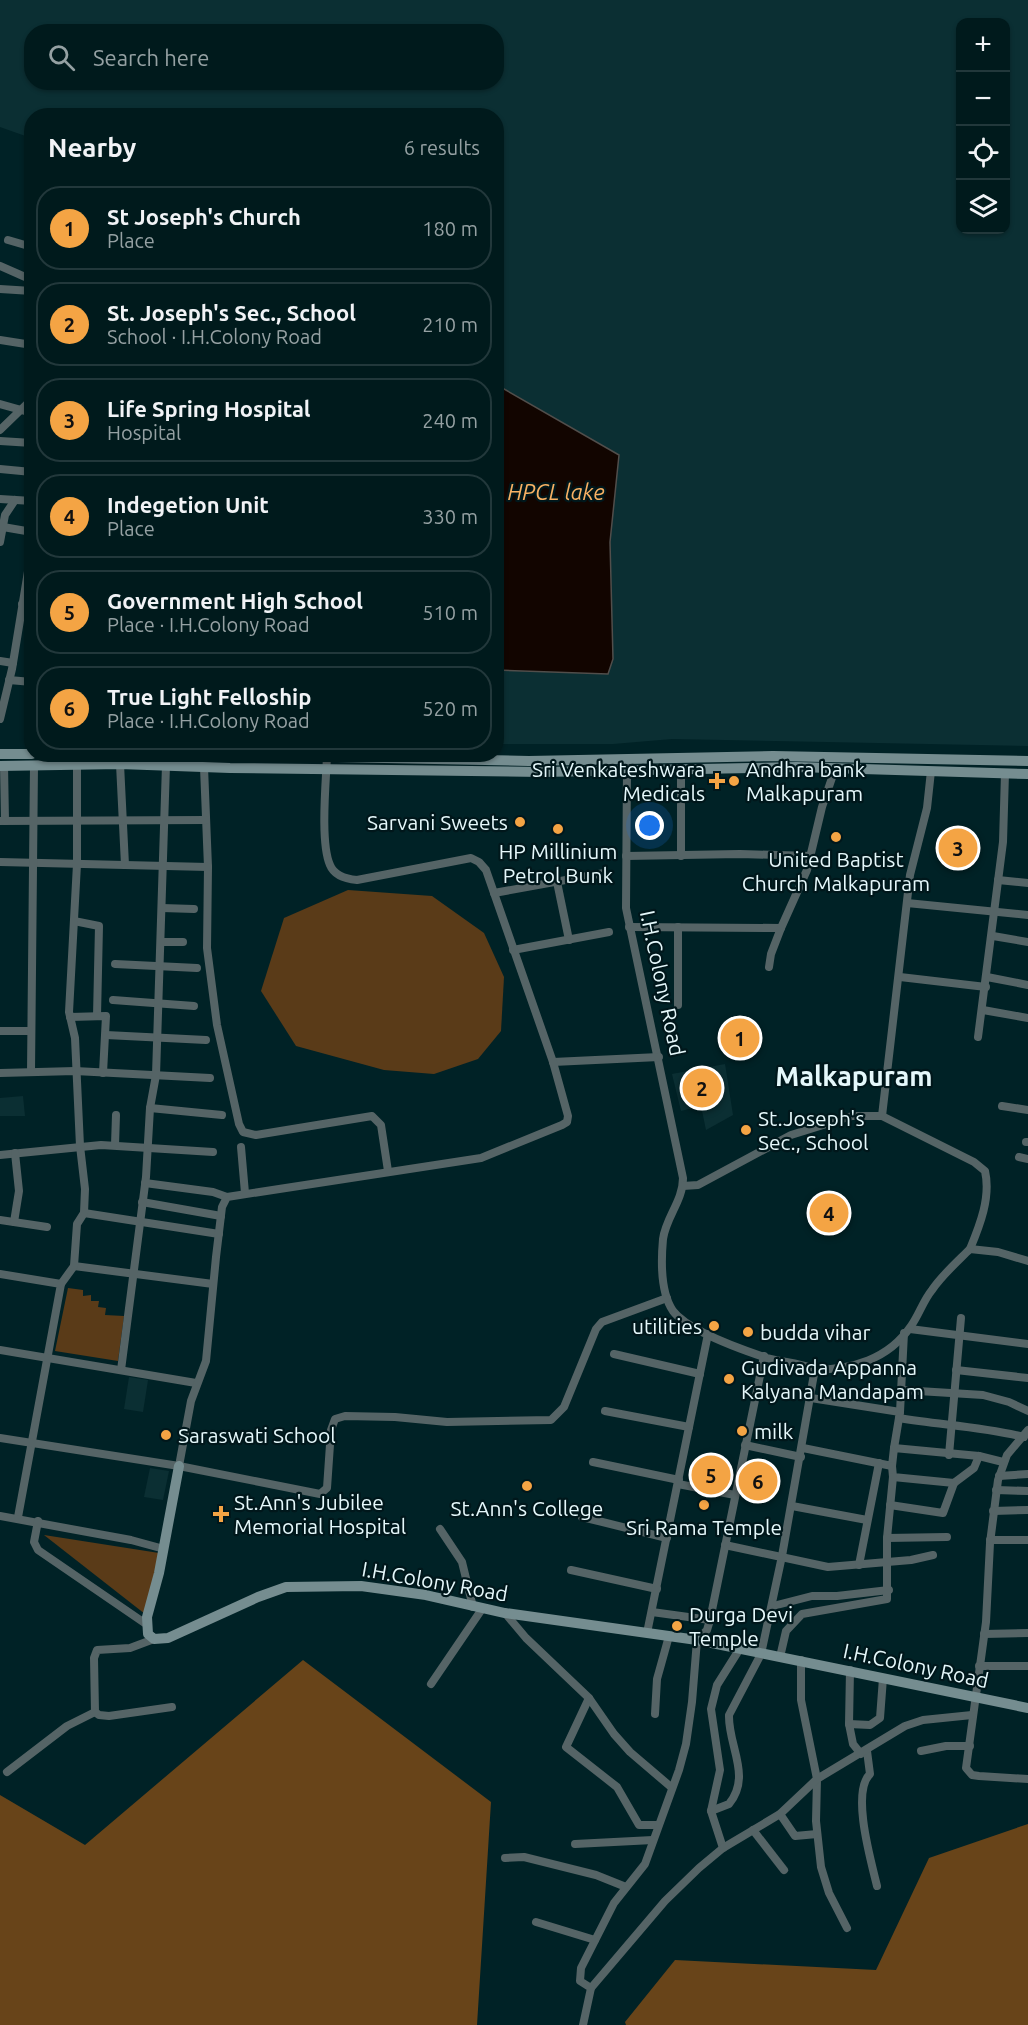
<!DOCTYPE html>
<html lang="en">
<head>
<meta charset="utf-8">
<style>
	body { margin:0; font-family:Ubuntu,sans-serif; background:#0a2325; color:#f1f3f6 }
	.controls { position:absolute; right:18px; top:18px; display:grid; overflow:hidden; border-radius:12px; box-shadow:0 2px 4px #0004 }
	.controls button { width:54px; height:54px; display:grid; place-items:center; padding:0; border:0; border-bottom:2px solid #22383b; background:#001a1c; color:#f1f3f6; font:30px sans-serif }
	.you { position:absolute; left:650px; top:826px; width:21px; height:21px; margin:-15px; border:4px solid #fff; border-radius:50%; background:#1a73e8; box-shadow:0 0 0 9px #1a73e833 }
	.badge { display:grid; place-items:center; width:39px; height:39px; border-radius:50%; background:#f4a444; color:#111; font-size:20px; font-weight:700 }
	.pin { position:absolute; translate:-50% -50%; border:3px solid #fff; box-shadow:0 2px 6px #0006 }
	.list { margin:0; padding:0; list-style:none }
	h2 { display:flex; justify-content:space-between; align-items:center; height:78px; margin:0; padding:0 24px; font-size:26px }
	h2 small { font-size:20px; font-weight:400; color:#95a1a3 }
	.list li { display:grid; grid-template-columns:39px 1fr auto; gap:18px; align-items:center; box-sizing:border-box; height:84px; margin:0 12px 12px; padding:0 12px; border:2px solid #22383b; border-radius:24px }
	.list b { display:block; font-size:22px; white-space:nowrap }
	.list p { margin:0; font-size:20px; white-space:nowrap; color:#95a1a3 }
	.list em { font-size:20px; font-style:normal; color:#95a1a3 }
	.icon { flex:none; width:33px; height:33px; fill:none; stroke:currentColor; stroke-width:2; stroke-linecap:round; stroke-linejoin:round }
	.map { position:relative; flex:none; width:1028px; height:2025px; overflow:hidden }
	.search { position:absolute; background:#001a1c; box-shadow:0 2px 4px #0004; left:24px; top:24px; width:480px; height:66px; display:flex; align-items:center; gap:15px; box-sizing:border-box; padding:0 21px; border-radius:24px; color:#95a1a3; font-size:22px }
	.panel { position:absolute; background:#001a1c; box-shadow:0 2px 4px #0004; left:24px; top:108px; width:480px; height:654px; border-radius:24px }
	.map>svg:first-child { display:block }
</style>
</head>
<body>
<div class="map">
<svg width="1028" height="2025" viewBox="0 0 1028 2025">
	<rect width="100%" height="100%" fill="#002226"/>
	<!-- built -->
	<g fill="#0b2f33" fill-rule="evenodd">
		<path d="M0 0H1028V746L672 739 613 744H497L496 116H32L31 138 0 127ZM960 22H1006V230H960ZM32 32H496V82H32Z"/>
		<path d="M725 1064 733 1115 706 1130 701 1106 681 1111 672 1074Z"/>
		<path d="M23 1096 25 1116H0V1098Z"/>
		<path d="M129 1377 148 1380 143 1412 124 1409Z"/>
		<path d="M150 1468 169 1471 163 1500 144 1497Z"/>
	</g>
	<!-- green -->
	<g fill="#5a3b18">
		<path d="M348 890 432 896 484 933 504 977 501 1031 478 1059 434 1074 384 1070 296 1046 261 991 284 918Z"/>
		<path d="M68 1288 83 1290V1296L91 1295V1301H99L98 1307 106 1308 105 1315 124 1316 118 1361 55 1351Z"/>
		<path d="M44 1535 159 1553 145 1614Z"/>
	</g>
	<!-- forest -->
	<g fill="#684419">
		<path d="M303 1660 491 1802 477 2025H0V1795L85 1845Z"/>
		<path d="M1028 1824V2025H626L625 2022 675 1960 876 1970 929 1858Z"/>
	</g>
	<!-- water -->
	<path fill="#120500" stroke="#514e4b" stroke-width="1.5" d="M497 385 619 455 610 542 613 659 608 674 497 670Z"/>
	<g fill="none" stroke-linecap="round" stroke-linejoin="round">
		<!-- street -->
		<g stroke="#556466" stroke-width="8">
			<path d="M8 240 32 247"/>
			<path d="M0 266 32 280"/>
			<path d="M0 289 32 291"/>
			<path d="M0 340 32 345"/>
			<path d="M0 404 32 413"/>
			<path d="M0 430 32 399"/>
			<path d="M0 441 32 443"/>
			<path d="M0 469 32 472"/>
			<path d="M0 499 32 501"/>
			<path d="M3 527 32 532"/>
			<path d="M0 542 5 515 15 500"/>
			<path d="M22 604 32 605"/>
			<path d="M0 661 13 663"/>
			<path d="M9 680 32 682"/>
			<path d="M0 719 12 669 32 547"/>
			<path d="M120 764 125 865"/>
			<path d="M4 765 5 821"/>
			<path d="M204 767 208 867 207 948 217 1025 239 1124 243 1132 256 1135 372 1116 381 1125 388 1171"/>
			<path d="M627 768 626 908 683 1178C683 1201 666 1217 663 1239 661 1261 660 1292 673 1311 688 1331 743 1350 767 1358 782 1362 798 1363 812 1368L814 1374 782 1556 761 1654 729 1715C728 1746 752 1776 729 1804L711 1811"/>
			<path d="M0 821 206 820"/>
			<path d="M626 856 740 854 811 856"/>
			<path d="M681 856V769"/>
			<path d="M0 862 208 867"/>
			<path d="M998 880 1028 883"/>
			<path d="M557 882 569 940"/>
			<path d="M494 893 604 873"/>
			<path d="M907 903 1028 915"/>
			<path d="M162 908 194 909"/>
			<path d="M74 921 99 926 97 1016"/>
			<path d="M629 927 781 928"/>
			<path d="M678 927V1005"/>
			<path d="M993 936 1028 942"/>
			<path d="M161 942H183"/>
			<path d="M513 950 609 932"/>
			<path d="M115 964 197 968"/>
			<path d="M769 967 771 954 781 928 807 870 822 807 835 769"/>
			<path d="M900 977 986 987"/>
			<path d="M987 977 1028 985"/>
			<path d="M113 1000 194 1006"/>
			<path d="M983 1010 1028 1018"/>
			<path d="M70 1017 106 1016 103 1073"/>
			<path d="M0 1031H31"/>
			<path d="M106 1035 206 1040"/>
			<path d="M978 1037 1003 842 1005 773"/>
			<path d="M553 1062 659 1057"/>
			<path d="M31 1072 34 765"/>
			<path d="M0 1073 75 1071 210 1078"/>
			<path d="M1002 1106 1028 1110"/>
			<path d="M150 1108 222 1115"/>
			<path d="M882 1116 910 875 927 808 931 771"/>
			<path d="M1026 1142H1028"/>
			<path d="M115 1145 116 1115"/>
			<path d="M241 1147 245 1193"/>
			<path d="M0 1155 101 1145 213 1152"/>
			<path d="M1019 1157 1028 1159"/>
			<path d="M145 1183 213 1192 227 1197"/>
			<path d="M683 1186 698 1185 791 1135 852 1116H882L974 1162 985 1171C991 1197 980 1225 970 1249"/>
			<path d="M142 1202 221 1216"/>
			<path d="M84 1213 219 1234"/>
			<path d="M0 1220 47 1227"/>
			<path d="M14 1222 19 1191 15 1153"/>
			<path d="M74 1266 213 1284"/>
			<path d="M0 1274 61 1284 18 1517"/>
			<path d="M61 1284 74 1266 77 1224 84 1213 85 1189 80 1146 75 1038 69 1012 77 864V763"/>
			<path d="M910 1329 1028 1344"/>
			<path d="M0 1350 196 1383"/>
			<path d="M614 1354 700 1374"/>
			<path d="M121 1370 146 1177 150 1108 156 1075 166 765"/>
			<path d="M814 1370C852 1369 888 1360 911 1326 919 1315 923 1301 932 1290 942 1275 957 1262 970 1249L998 1252 1028 1261"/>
			<path d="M956 1370 1028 1378"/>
			<path d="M902 1390 983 1395 1009 1402 1028 1411"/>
			<path d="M811 1398 900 1412 899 1418C941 1425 983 1427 1024 1437"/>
			<path d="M605 1411 689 1427"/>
			<path d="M900 1412 904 1333"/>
			<path d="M1028 1430 1007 1455 998 1480 990 1543 986 1622 966 1768 972 1775 979 1776 1028 1779"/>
			<path d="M0 1438 179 1466 320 1494 327 1488 331 1430 335 1419 345 1416 395 1417 447 1422 551 1420 564 1407 596 1329 602 1322 667 1298"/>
			<path d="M745 1445 801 1457"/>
			<path d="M803 1448 892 1466 894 1448 979 1456 1003 1462"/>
			<path d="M894 1448 899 1418"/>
			<path d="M949 1455 961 1318"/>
			<path d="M593 1462 679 1480"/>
			<path d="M179 1466 191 1401 206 1361 216 1257 222 1207 227 1197 481 1158 562 1125 567 1122 568 1116 553 1062 486 870 479 862 471 858 357 880C346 879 334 875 330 865 320 843 326 781 327 756"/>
			<path d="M892 1466 893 1477 954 1483 974 1468 979 1456"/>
			<path d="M999 1476 1028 1474"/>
			<path d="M893 1477 887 1538 947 1537"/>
			<path d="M678 1484 735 1495"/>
			<path d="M996 1490 1028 1491"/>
			<path d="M890 1505 943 1513 954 1483"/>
			<path d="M792 1506 867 1520"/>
			<path d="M993 1511 1028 1510"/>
			<path d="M0 1516 131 1540 164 1549"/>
			<path d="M582 1517 667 1538"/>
			<path d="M38 1521 34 1542 38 1550 146 1624"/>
			<path d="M440 1529 462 1562 473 1607"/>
			<path d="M990 1540H1028"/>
			<path d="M725 1545 828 1567 911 1560 933 1555"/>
			<path d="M859 1565 879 1463"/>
			<path d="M571 1570 657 1589"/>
			<path d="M773 1606 812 1596H837L889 1590"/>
			<path d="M652 1612 710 1620 764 1356"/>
			<path d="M505 1613 526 1638 589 1698 614 1734 630 1752 671 1787"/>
			<path d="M647 1633 708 1334"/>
			<path d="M984 1634 1028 1633"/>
			<path d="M154 1639 130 1648 97 1650 94 1658 95 1712 99 1715 109 1716 172 1707"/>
			<path d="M780 1657 786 1631 802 1614 887 1599V1538"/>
			<path d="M979 1666H1028"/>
			<path d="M431 1684 482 1609"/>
			<path d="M589 1698 566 1747 617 1787 639 1825H658"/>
			<path d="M655 1714 657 1679 669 1636"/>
			<path d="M849 1724 850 1670"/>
			<path d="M867 1751 870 1774C851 1792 871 1861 877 1886"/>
			<path d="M921 1751 946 1746H970"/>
			<path d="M861 1754 853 1744 849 1724 870 1725 880 1718 883 1678"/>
			<path d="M7 1772 67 1726 95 1712"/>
			<path d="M780 1814 795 1836 817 1834"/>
			<path d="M753 1830 784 1870"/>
			<path d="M575 1844 653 1840"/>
			<path d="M723 1848 711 1811 720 1770 711 1709 717 1685 739 1650"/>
			<path d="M505 1858 524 1857 596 1875 626 1887"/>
			<path d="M536 1922 595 1940"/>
			<path d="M847 1928 829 1893 821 1867 816 1821 817 1779 905 1726 923 1720 972 1715"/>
			<path d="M591 1988 665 1901 699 1868 723 1848 780 1814 817 1779 801 1700V1660"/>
			<path d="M583 2025 591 1988 580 1981 581 1968 614 1903 645 1864 679 1770 686 1744 692 1702 697 1640 707 1630 710 1620"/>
		</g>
		<!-- secondary -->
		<g stroke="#758d90" stroke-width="10">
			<path d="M0 754H32"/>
			<path d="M187 754 529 761 773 756 1028 761"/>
			<path d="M0 766 120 764 230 768 542 772 797 767 1028 774"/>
			<path d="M179 1466 159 1573 147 1617 148 1634 154 1639 168 1638 258 1597 286 1587 361 1586 426 1595 505 1613 697 1640 1028 1708"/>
		</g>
	</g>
	<!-- markers -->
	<g fill="#f4a444" stroke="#00171b" stroke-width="2">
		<path d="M714 772h6v6h6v6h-6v6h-6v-6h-6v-6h6z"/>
		<circle cx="734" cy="781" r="6"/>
		<circle cx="520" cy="822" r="6"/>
		<circle cx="558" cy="829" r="6"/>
		<circle cx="836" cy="837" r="6"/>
		<circle cx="746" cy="1130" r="6"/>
		<circle cx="714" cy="1326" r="6"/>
		<circle cx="748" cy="1332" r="6"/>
		<circle cx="729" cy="1379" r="6"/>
		<circle cx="742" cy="1431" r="6"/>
		<circle cx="166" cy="1435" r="6"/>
		<circle cx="527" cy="1486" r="6"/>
		<circle cx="704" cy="1505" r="6"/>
		<path d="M218 1505h6v6h6v6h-6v6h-6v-6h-6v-6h6z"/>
		<circle cx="677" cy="1626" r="6"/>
	</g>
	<g text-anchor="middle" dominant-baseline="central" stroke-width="4.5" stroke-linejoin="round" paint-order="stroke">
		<!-- poi labels -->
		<g font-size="21" fill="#e5f8fb" stroke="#00171b" text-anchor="start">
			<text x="705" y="769" text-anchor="end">Sri Venkateshwara<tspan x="705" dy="24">Medicals</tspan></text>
			<text x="746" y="769">Andhra bank<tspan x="746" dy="24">Malkapuram</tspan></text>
			<text x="508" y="822" text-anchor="end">Sarvani Sweets</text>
			<text x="558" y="851" text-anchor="middle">HP Millinium<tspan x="558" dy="24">Petrol Bunk</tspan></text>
			<text x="836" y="859" text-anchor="middle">United Baptist<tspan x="836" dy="24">Church Malkapuram</tspan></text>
			<text x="758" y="1118">St.Joseph's<tspan x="758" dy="24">Sec., School</tspan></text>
			<text x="702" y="1326" text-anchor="end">utilities</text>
			<text x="760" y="1332">budda vihar</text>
			<text x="741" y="1367">Gudivada Appanna<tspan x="741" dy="24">Kalyana Mandapam</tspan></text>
			<text x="754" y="1431">milk</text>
			<text x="178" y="1435">Saraswati School</text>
			<text x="234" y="1502">St.Ann's Jubilee<tspan x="234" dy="24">Memorial Hospital</tspan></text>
			<text x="527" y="1508" text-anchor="middle">St.Ann's College</text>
			<text x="704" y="1527" text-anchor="middle">Sri Rama Temple</text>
			<text x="689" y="1614">Durga Devi<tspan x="689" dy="24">Temple</tspan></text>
		</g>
		<!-- street labels -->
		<g font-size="21" fill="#e5f8fb" stroke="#00171b">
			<text transform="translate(663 983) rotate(78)">I.H.Colony Road</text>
			<text transform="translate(435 1581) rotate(10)">I.H.Colony Road</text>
			<text transform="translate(916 1665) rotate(12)">I.H.Colony Road</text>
		</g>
		<!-- water labels -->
		<g font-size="22" font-style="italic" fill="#f7b164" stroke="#00171b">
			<text x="556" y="491">HPCL lake</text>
		</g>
		<!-- district labels -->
		<g font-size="27" font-weight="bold" fill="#e5f8fb" stroke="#00171b">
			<text x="854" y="1076">Malkapuram</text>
		</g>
	</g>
</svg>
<div class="controls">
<button>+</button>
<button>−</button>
<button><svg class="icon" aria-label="locate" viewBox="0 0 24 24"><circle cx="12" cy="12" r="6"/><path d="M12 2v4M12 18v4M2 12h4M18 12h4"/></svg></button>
<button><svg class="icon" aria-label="layers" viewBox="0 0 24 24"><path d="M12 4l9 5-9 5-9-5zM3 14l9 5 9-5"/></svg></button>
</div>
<div class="you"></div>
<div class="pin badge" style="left:740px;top:1038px">1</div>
<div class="pin badge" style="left:702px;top:1088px">2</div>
<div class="pin badge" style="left:958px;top:848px">3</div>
<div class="pin badge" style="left:829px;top:1213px">4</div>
<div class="pin badge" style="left:711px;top:1475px">5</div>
<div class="pin badge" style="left:758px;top:1481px">6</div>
<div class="search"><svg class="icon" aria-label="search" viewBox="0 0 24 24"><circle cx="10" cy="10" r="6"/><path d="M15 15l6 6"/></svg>Search here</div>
<section class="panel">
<h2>Nearby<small>6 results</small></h2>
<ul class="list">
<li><span class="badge">1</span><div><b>St Joseph's Church</b><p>Place</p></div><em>180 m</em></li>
<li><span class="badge">2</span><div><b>St. Joseph's Sec., School</b><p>School · I.H.Colony Road</p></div><em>210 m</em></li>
<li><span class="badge">3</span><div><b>Life Spring Hospital</b><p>Hospital</p></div><em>240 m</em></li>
<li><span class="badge">4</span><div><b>Indegetion Unit</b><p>Place</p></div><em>330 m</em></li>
<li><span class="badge">5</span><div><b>Government High School</b><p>Place · I.H.Colony Road</p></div><em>510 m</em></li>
<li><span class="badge">6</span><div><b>True Light Felloship</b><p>Place · I.H.Colony Road</p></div><em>520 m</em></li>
</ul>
</section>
</div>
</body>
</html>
